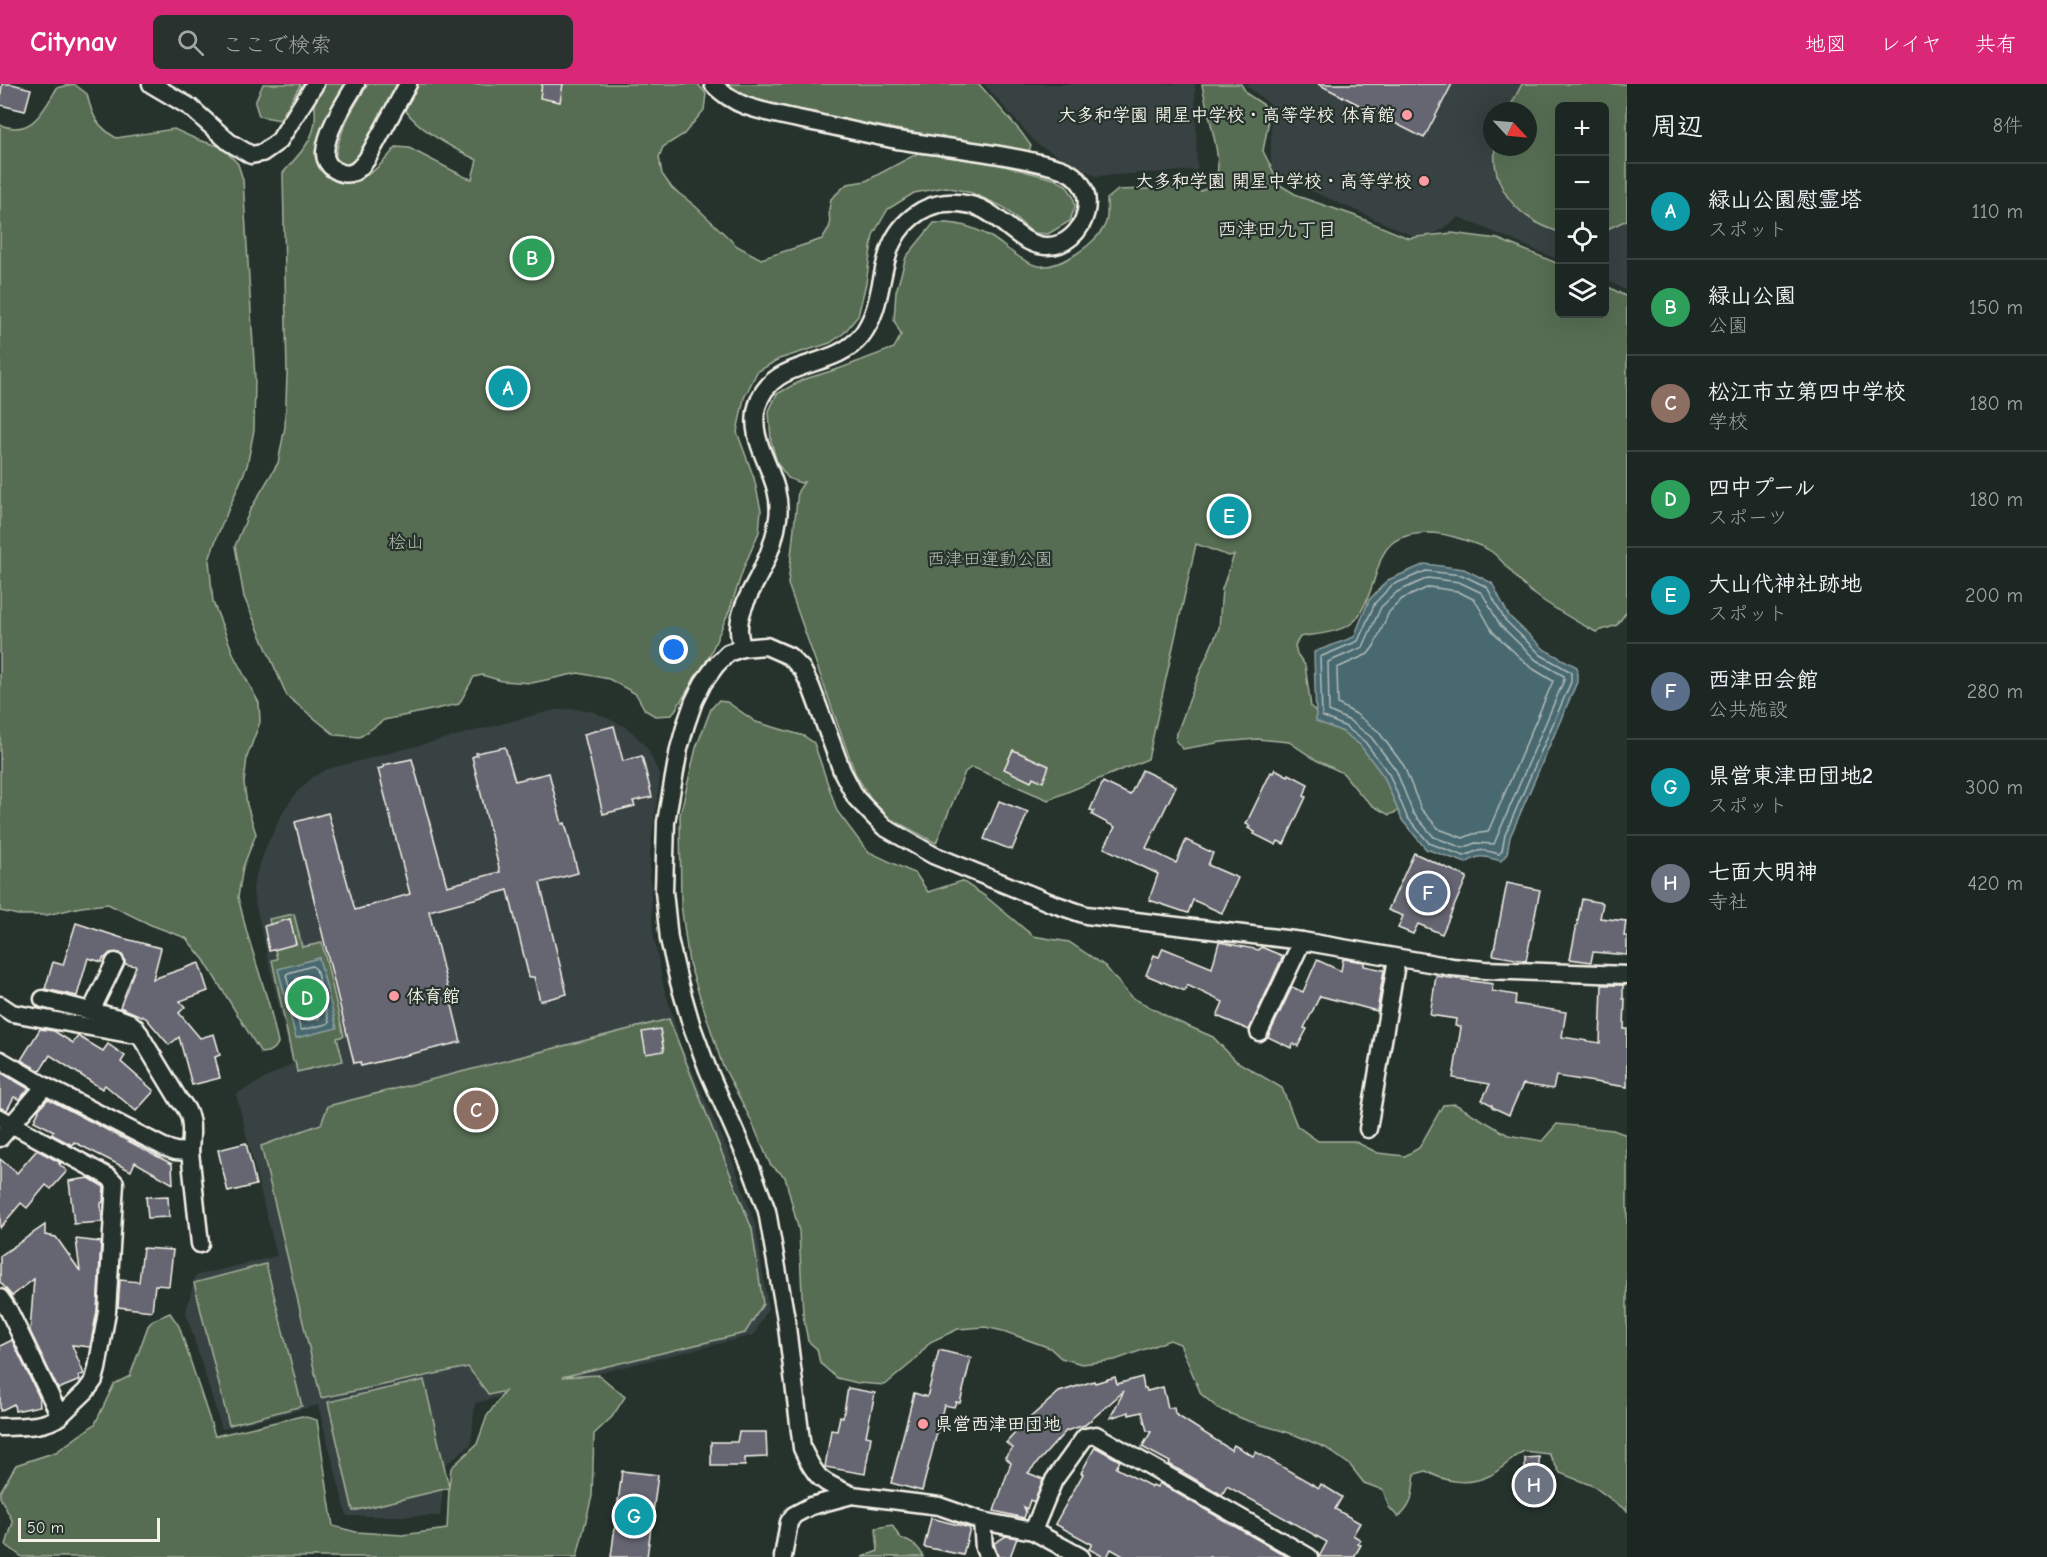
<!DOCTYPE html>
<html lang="ja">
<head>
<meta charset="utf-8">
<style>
	body { margin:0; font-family:"Comic Neue","Klee One",sans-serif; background:#29322f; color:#f1f3f6 }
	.controls { position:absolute; right:18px; top:18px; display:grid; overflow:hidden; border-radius:9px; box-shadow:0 6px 24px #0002 }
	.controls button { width:54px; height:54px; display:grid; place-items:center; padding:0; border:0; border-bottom:2px solid #3a4340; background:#1c2622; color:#f1f3f6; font:30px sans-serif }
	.compass { position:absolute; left:1483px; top:18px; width:54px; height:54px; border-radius:50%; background:#1c2622; box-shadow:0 6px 24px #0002; rotate:116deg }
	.scale { position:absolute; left:18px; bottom:15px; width:142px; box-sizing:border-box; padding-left:6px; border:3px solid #f4f1e8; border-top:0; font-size:16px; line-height:21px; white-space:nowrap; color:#f4f1e8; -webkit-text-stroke:4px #26332d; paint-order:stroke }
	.you { position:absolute; left:674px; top:566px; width:21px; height:21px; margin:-15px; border:4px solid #fff; border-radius:50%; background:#1a73e8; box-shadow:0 0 0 9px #1a73e833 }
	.badge { display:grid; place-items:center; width:39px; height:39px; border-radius:50%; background:#db2777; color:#fff; font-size:20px; font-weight:700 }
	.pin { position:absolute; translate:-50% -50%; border:3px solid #fff; box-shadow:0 2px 6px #0006 }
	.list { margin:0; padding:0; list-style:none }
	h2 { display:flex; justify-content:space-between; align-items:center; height:78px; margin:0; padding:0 24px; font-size:26px }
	h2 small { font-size:20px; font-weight:400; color:#a0a5a5 }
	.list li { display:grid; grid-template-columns:39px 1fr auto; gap:18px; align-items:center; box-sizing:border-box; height:96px; padding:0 24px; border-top:2px solid #3a4340 }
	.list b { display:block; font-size:22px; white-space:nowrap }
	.list p { margin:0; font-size:20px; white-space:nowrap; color:#a0a5a5 }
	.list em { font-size:20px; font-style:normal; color:#a0a5a5 }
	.icon { flex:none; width:33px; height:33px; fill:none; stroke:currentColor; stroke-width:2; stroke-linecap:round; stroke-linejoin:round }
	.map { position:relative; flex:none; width:1627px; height:1473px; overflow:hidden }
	header { display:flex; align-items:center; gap:36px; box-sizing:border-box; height:84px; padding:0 30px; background:#db2777; color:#fff }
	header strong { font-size:28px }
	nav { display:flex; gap:33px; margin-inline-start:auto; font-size:21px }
	.search { width:420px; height:54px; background:#29322f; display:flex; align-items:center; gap:15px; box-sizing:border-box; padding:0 21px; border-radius:9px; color:#a0a5a5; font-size:22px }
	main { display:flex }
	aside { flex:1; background:#1c2622 }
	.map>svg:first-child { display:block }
</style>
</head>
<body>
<header>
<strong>Citynav</strong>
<div class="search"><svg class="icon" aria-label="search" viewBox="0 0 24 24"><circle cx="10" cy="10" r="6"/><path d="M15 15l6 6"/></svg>ここで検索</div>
<nav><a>地図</a><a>レイヤ</a><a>共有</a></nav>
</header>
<main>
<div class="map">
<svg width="1627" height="1473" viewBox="0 0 1627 1473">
	<rect width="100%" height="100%" fill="#26332d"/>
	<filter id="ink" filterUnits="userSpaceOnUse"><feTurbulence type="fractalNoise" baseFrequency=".0167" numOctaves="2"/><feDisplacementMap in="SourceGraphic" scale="12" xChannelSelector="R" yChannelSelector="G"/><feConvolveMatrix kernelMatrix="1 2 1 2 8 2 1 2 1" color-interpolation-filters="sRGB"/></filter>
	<g filter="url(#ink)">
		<!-- built -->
		<g fill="#394242" fill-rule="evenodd">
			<path d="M984 0H1195L1197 86 1096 92 1037 60Z"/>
			<path d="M1244 0H1627V207L1605 195 1604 22H1560L1559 176 1459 133 1425 157 1271 89V21ZM1492 27H1528V63H1492Z"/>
			<path d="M576 625 594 628 624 642 633 649 647 664 660 692 650 767V790L653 849 663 900 681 961 734 1080 756 1143 768 1224 754 1251 475 1319 471 1360 446 1380 440 1432H347L318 1321 222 1345 186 1229 195 1192 277 1172 236 1010 292 980 254 813 253 803 256 791 266 763 284 726 297 708 313 693 328 685 555 626Z"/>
		</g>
		<!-- green -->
		<g fill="#566d52" stroke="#a5af9d" stroke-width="1.5">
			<path d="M74 0 87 10C92 32 97 42 116 54L174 45 198 56 222 63 238 80 243 96 255 294 254 346 247 382 218 450 209 476 213 518 235 574 259 619 260 638 247 673 244 699 247 721 256 750 243 783 238 813 247 849 270 924 278 959 275 964 268 968 261 969 204 876 186 854 151 841 108 820 81 823 47 831H18L0 827V41C32 53 43 27 57 4Z"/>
			<path d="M263 0H301L280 36 259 32 255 19Z"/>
			<path d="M319 0H351L319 74C321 78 322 84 325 88 329 94 338 97 346 97 369 96 382 80 396 63L409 64 465 93 472 95 477 76C454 65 420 46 405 26L410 9 415 0H698L706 10 704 26 684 50 663 63 659 73 662 90 672 104 694 121 737 162 761 175 822 155 830 142 829 125 831 115 847 100 866 97 918 69 993 79 1054 95 1066 101 1073 112 1075 122 1070 137 1048 150 1033 149 1003 123 972 109 946 103 914 109 888 125 873 151 866 199 858 232 844 249 830 259 779 275 757 288 744 314 737 348 754 394 761 426 759 448 744 483 730 525 709 573 672 631 655 632 645 626 636 610 609 595 578 589 532 599 502 597 482 591 474 593 459 620 384 636 360 653 335 651 287 612 244 513 235 462 250 426 278 379 285 343 287 291 283 89C296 73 313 59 315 37 317 22 310 15 319 0Z"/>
			<path d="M368 0H401L359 76 345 81 335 77C338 48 353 24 368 0Z"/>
			<path d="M728 0H979L1021 48 1031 62 1028 68 833 34 748 13Z"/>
			<path d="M1202 0H1241L1247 10 1264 21 1268 41 1263 67 1280 101 1300 113 1353 131 1408 154 1452 149 1498 155 1559 180 1560 230H1604L1605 201 1627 213V527L1617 541 1596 548C1573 536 1551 523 1530 507 1516 496 1506 479 1492 468 1480 460 1446 449 1431 449 1374 449 1384 480 1365 520 1362 526 1358 535 1352 539 1339 549 1315 550 1300 553L1295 561 1297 570 1305 581 1311 623 1321 633 1360 656 1385 687 1401 726 1389 731 1373 722 1360 710 1343 689 1316 676 1289 658 1257 655 1222 658 1183 665 1176 657 1177 649 1199 590 1219 544 1222 505 1234 471 1229 472 1196 460 1148 675 1048 716 972 683 965 688 936 759 891 735 871 716 855 689 788 500 798 407 804 398 800 399 788 394 777 379 771 357 769 327 777 310 802 296 841 284 894 264 901 251 894 236 896 208 906 173 934 139C956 138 972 142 991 153 1004 161 1024 180 1039 182 1060 185 1100 158 1106 138 1108 131 1107 122 1107 115L1118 106 1146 105 1182 100 1201 107C1209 104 1214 98 1217 90 1222 72 1205 21 1202 0Z"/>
			<path d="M1522 0H1627V136L1605 146 1604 22H1560L1559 148C1520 136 1491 106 1495 63H1528V27H1508Z"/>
			<path d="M718 617 727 618 756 638 804 652 814 659 837 727 867 767 916 790 928 808 962 797 985 812 1033 852 1069 858 1105 882 1131 913 1174 936 1213 953 1236 977 1282 1004 1297 1042 1318 1057H1354L1378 1069 1405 1072 1419 1064 1443 1021 1455 1020 1508 1051 1542 1057 1557 1040 1613 1046 1627 1051V1427L1593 1402 1560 1389 1549 1370 1524 1367C1513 1373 1499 1388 1489 1392 1468 1402 1445 1398 1426 1387L1415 1390C1412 1408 1414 1422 1398 1433L1389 1423 1383 1406 1364 1399 1350 1381 1326 1364 1293 1350 1248 1337 1219 1325 1201 1310 1180 1260 1170 1256 1115 1276 1082 1280 1061 1274 1050 1264 1003 1247 985 1243 958 1245 930 1258 915 1276 885 1301 858 1299 837 1294 820 1279 817 1265 808 1257 803 1231 799 1147 785 1093 770 1080 751 1036 722 980 689 879 681 820 680 731 696 664 711 625Z"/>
			<path d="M294 830 302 863 322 859 344 952 337 954 343 977 297 988 295 977H293L272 876 277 875 269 835Z"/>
			<path d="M669 935 752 1145 763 1220 745 1249 562 1293 599 1291 625 1313 612 1333 594 1350 592 1412 577 1473H22L6 1461 13 1438 0 1413V1408L16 1381 56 1368 95 1340 114 1300 130 1292 148 1242 153 1236 170 1229 179 1242 215 1352 302 1332 317 1336 333 1442 356 1448 402 1451 447 1445 449 1404 353 1427 328 1318 424 1296 449 1403 451 1384 477 1360 487 1332 505 1307 489 1311 468 1283 321 1314 261 1062 321 1040 328 1022Z"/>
			<path d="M266 1180 302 1322 229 1341 194 1199Z"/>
			<path d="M892 1441 900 1454C910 1458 920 1462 923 1473H862L878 1467 876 1444Z"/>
		</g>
		<!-- water -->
		<g fill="#496970" stroke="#8d9fa0" stroke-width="1.5">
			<path d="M1425 480 1464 485 1492 499 1509 532 1545 566 1577 583V598L1510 753 1507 770 1501 777C1484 773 1482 769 1466 779L1426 765 1402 736 1384 693 1360 661 1343 648 1316 637 1314 568 1354 553 1369 516 1388 496Z"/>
			<path d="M319 874 337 944 296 954 278 885Z"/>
		</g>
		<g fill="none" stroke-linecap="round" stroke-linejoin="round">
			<!-- shore -->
			<g stroke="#b0bbb8" stroke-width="1.5">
				<path d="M1426 487 1462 491 1487 503 1505 536 1541 571 1571 588V598L1505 751 1502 767 1499 770C1482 765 1480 765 1464 772L1429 759 1407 733 1389 690 1365 658 1346 643 1322 632 1320 573 1358 557 1375 519 1392 501Z"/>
				<path d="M1428 494 1459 498 1482 509 1500 541 1536 576 1564 592V596L1494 760 1475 759 1463 764 1434 753 1413 729 1396 686 1371 653 1350 637 1329 627 1328 578 1363 563 1381 523 1397 508Z"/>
				<path d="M1429 503 1457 507 1475 516 1493 548 1530 583 1553 597 1488 748 1473 750 1463 754 1439 745 1421 725 1404 682 1378 647 1356 630 1338 620 1337 584 1368 570 1374 562 1389 528 1402 515Z"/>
				<path d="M312 882 316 885 329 938 327 940 302 946 300 944 286 891 288 889Z"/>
				<path d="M307 892 310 893 320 932 318 935 308 937 305 935 295 897 297 894Z"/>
			</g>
		</g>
		<!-- building -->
		<g fill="#666673" stroke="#f4f1e8" stroke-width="1.5">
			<path d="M2 0H12L31 5 25 27 0 21Z"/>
			<path d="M542 0H563L560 18 540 14Z"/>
			<path d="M1318 0H1452L1424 54Z"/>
			<path d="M614 642 623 677 642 672 652 713 633 717 635 722 603 730 584 650Z"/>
			<path d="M505 663 515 697 549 689 562 740 565 739 578 789 540 799 567 910 540 917 534 893H529L508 806 429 827 461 958 361 982 360 978 354 979 295 738 328 729 355 826 410 810 378 685 384 683 383 681 412 675 447 802 500 788 472 673 477 671 476 669Z"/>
			<path d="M1013 666 1049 682 1043 698 1033 693 1031 698 1004 685Z"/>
			<path d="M1275 685 1288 692 1289 690 1308 700 1304 712 1306 713 1284 760 1278 757 1276 761 1254 750 1255 748 1248 744 1250 742 1246 740 1271 688 1273 689Z"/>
			<path d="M1142 686 1176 702 1146 764 1176 779 1186 756 1213 769 1208 781 1238 794 1222 829 1193 816 1188 829 1149 816 1158 790 1104 764 1115 743 1092 731 1094 727 1090 726 1103 698 1130 711Z"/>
			<path d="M999 717 1028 728 1012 766 984 755Z"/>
			<path d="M1414 769 1467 793 1442 850 1418 840 1413 850 1398 844 1403 832 1388 826Z"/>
			<path d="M1507 799 1540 806 1526 877 1493 871Z"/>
			<path d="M1582 815 1603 819 1600 834 1626 837 1624 852H1627V871L1593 868 1591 878 1570 875Z"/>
			<path d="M290 835 296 860 269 867 264 842Z"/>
			<path d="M76 839 122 854 161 864 153 895 199 879 208 907 180 917 185 923 179 929 200 954 214 950 220 971 215 973 220 994 192 1001 179 953 169 961 146 934 120 923 136 882 125 880 124 873 120 869H110L105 874H103L102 878 88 874 77 912 45 905 53 878 63 881Z"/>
			<path d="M1219 858 1259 866 1261 863 1283 872 1249 946 1217 932 1223 918 1187 901 1185 907 1146 891 1154 871 1159 873 1163 864 1212 884Z"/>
			<path d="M1343 875 1364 878V882L1384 886 1377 927 1320 912 1304 944 1307 945 1298 962 1293 960 1291 964 1268 953 1292 903 1303 908 1317 876 1341 887Z"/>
			<path d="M1436 892 1493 900 1492 907 1516 911 1515 920 1566 928 1562 953 1600 959 1602 901H1623V915H1625L1624 945H1627V1003L1556 992 1553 1005 1523 1000 1509 1031 1492 1023V1021L1482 1016 1490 1000 1453 994 1461 943 1455 942 1456 935 1430 931Z"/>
			<path d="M40 945 54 947 73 959 78 952 103 967 108 960 125 972 121 978 154 1007 136 1027 105 1001 102 1005 50 971 40 987 21 976Z"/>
			<path d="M660 945 664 967 646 970 642 948Z"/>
			<path d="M0 988 29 1005 19 1015 14 1013 7 1026 0 1024Z"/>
			<path d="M48 1015 172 1080 173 1100 135 1078 131 1087 74 1058 72 1061 51 1050 54 1047 34 1037 39 1027 38 1026Z"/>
			<path d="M246 1059 256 1101 228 1108 218 1066Z"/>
			<path d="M37 1066 61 1079 59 1080 67 1087 51 1105 46 1101 27 1124 21 1119 0 1144V1075L17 1089Z"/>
			<path d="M89 1094 104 1103 103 1118 101 1119 102 1138 74 1140 69 1097Z"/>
			<path d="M168 1112 169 1133 148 1134 146 1113Z"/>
			<path d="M45 1141V1151L56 1153 80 1187 76 1155 101 1158 97 1227 90 1263 72 1261 84 1290 78 1292 80 1296 58 1305 30 1247 34 1195 12 1212 0 1198V1172Z"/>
			<path d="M143 1164 173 1166 169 1202 155 1201 152 1227 118 1223 120 1196 139 1198Z"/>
			<path d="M12 1256 39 1313 40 1322 15 1327 14 1320 0 1327V1262Z"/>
			<path d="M939 1266 971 1274 960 1319 956 1318 954 1323 944 1321 922 1407 891 1399 914 1309 927 1313Z"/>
			<path d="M1115 1293 1117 1300 1142 1293 1144 1304H1146L1147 1307 1163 1303 1168 1324 1174 1323 1175 1330 1231 1366 1234 1361 1253 1372 1256 1368 1319 1404 1321 1400 1342 1413 1335 1425 1360 1439 1353 1451 1361 1456 1358 1460 1361 1461 1354 1473H1319L1327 1458 1227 1402 1222 1411 1169 1380 1170 1378 1142 1363 1151 1348 1147 1347 1142 1328 1129 1331V1328L1110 1334 1124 1307 1085 1341 1066 1347 1028 1389 1043 1395 1034 1418 1030 1416 1027 1425 1024 1423 1026 1428 1024 1434 994 1427 1011 1379 1005 1373 1013 1364 1006 1359 1024 1339 1059 1308 1094 1297 1095 1299Z"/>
			<path d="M848 1304 875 1309 866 1352 871 1353 865 1390 825 1383 831 1346 837 1347 840 1332 843 1333Z"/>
			<path d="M739 1348H766L767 1373 745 1374V1382H711V1358H737Z"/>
			<path d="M1095 1363 1120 1377 1116 1384 1152 1403 1153 1401 1157 1403 1159 1399 1288 1473H1125L1111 1465 1107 1473H1104L1089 1465 1092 1460 1055 1440 1083 1390 1081 1389Z"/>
			<path d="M1539 1373V1391H1549V1410H1540V1420H1526V1411H1520L1519 1392H1525V1374Z"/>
			<path d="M622 1387 658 1391 647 1473H611Z"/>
			<path d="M931 1434 970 1444 963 1471 924 1463Z"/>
			<path d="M1006 1452 1017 1454 1010 1473H998L994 1459Z"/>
		</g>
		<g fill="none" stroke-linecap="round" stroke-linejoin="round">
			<defs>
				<g id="minor">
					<path d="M151 0 190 23 229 58 251 71 262 69 279 57 315 0"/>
					<path d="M356 0C344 20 327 45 325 68 324 82 341 94 354 88 360 85 363 80 367 75L408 0"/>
					<path d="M713 0C721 9 735 18 746 22 769 30 794 34 818 39 845 45 871 51 897 56 950 64 1003 69 1055 83 1110 97 1085 165 1045 162 1017 160 999 127 971 121 952 117 937 118 921 127 871 157 892 212 861 252 832 288 771 272 757 323 747 362 784 393 778 434 776 450 770 468 763 483 755 502 738 524 739 547 739 552 741 558 742 564"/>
					<path d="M0 921 12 929 129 950H140"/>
					<path d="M91 927 115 878"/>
					<path d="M1259 948 1302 857"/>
					<path d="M0 976 45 1002 164 1063 175 1067 190 1068C191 1048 195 1031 179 1016L135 943 129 938 118 934 43 915"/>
					<path d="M0 1034 109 1093 115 1099 107 1228 97 1285 94 1296 86 1307 60 1332 9 1227 0 1214"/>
					<path d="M1368 1045 1397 874"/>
					<path d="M0 1054 45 1002"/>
					<path d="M190 1068 200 1160"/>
					<path d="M0 1343C20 1342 44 1344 60 1332"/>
					<path d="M852 1411C820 1397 817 1396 802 1364L786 1235 767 1127 751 1084 708 986 692 943 679 898 669 855 664 807 666 738 679 665 686 640 694 617 703 599 716 581 728 569 742 564 766 562 789 572 802 585 811 603 842 687 856 714 884 743 933 771 1051 819 1086 831 1302 857 1452 883 1485 886 1627 891"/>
					<path d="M982 1437 984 1464 988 1473"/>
					<path d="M1033 1447 1054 1396 1085 1353 1096 1351 1309 1473"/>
					<path d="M783 1473 789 1438 794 1431 811 1422 852 1411 939 1422 982 1437 1033 1447 1081 1473"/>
				</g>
			</defs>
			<!-- minor casing -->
			<use href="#minor" stroke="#f4f1e8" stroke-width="21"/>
			<!-- minor -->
			<use href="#minor" stroke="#26332d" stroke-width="16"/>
		</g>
	</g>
	<!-- markers -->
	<g fill="#ff9aa2" stroke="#26332d" stroke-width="2">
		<circle cx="1407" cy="31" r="6"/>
		<circle cx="1424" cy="97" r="6"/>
		<circle cx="394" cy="912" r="6"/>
		<circle cx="923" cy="1340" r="6"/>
	</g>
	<g text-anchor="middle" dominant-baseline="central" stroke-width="4.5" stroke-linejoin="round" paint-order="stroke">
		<!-- poi labels -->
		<g font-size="18" font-weight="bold" fill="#f4f1e8" stroke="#26332d" text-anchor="end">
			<text x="1395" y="31">大多和学園 開星中学校・高等学校 体育館</text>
			<text x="1412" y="97">大多和学園 開星中学校・高等学校</text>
			<text x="406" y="912" text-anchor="start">体育館</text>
			<text x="935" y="1340" text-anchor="start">県営西津田団地</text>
		</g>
		<!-- park labels -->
		<g font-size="18" fill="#b5bcac" stroke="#26332d">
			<text x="406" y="458">桧山</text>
			<text x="990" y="475">西津田運動公園</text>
		</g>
		<!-- neighbourhood labels -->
		<g font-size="20" fill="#f4f1e8" stroke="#26332d">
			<text x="1277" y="145">西津田九丁目</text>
		</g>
	</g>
</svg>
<div class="controls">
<button>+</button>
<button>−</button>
<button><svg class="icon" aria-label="locate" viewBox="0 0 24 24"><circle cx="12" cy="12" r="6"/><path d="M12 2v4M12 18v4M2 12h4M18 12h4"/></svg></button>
<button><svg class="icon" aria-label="layers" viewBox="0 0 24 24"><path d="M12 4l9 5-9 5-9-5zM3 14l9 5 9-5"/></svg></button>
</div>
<svg class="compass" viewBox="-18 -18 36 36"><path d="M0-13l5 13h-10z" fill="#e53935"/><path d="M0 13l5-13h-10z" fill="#a0a5a5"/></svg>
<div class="scale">50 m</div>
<div class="you"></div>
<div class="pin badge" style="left:508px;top:304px;background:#0f9aa8">A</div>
<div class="pin badge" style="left:532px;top:174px;background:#2e9e5b">B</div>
<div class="pin badge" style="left:476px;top:1026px;background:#8d6e63">C</div>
<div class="pin badge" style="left:307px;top:914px;background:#2e9e5b">D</div>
<div class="pin badge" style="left:1229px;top:432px;background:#0f9aa8">E</div>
<div class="pin badge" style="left:1428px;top:809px;background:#5c6f8a">F</div>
<div class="pin badge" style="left:634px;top:1432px;background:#0f9aa8">G</div>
<div class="pin badge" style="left:1534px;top:1401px;background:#6b7280">H</div>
</div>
<aside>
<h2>周辺<small>8件</small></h2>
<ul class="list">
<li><span class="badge" style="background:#0f9aa8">A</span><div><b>緑山公園慰霊塔</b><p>スポット</p></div><em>110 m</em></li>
<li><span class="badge" style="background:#2e9e5b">B</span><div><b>緑山公園</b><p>公園</p></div><em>150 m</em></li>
<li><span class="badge" style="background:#8d6e63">C</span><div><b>松江市立第四中学校</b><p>学校</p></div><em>180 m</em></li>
<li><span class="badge" style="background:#2e9e5b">D</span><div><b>四中プール</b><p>スポーツ</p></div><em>180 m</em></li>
<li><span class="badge" style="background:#0f9aa8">E</span><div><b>大山代神社跡地</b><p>スポット</p></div><em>200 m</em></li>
<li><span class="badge" style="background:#5c6f8a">F</span><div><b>西津田会館</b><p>公共施設</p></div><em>280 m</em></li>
<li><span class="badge" style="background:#0f9aa8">G</span><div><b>県営東津田団地2</b><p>スポット</p></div><em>300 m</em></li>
<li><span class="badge" style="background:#6b7280">H</span><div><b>七面大明神</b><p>寺社</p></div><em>420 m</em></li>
</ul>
</aside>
</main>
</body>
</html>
